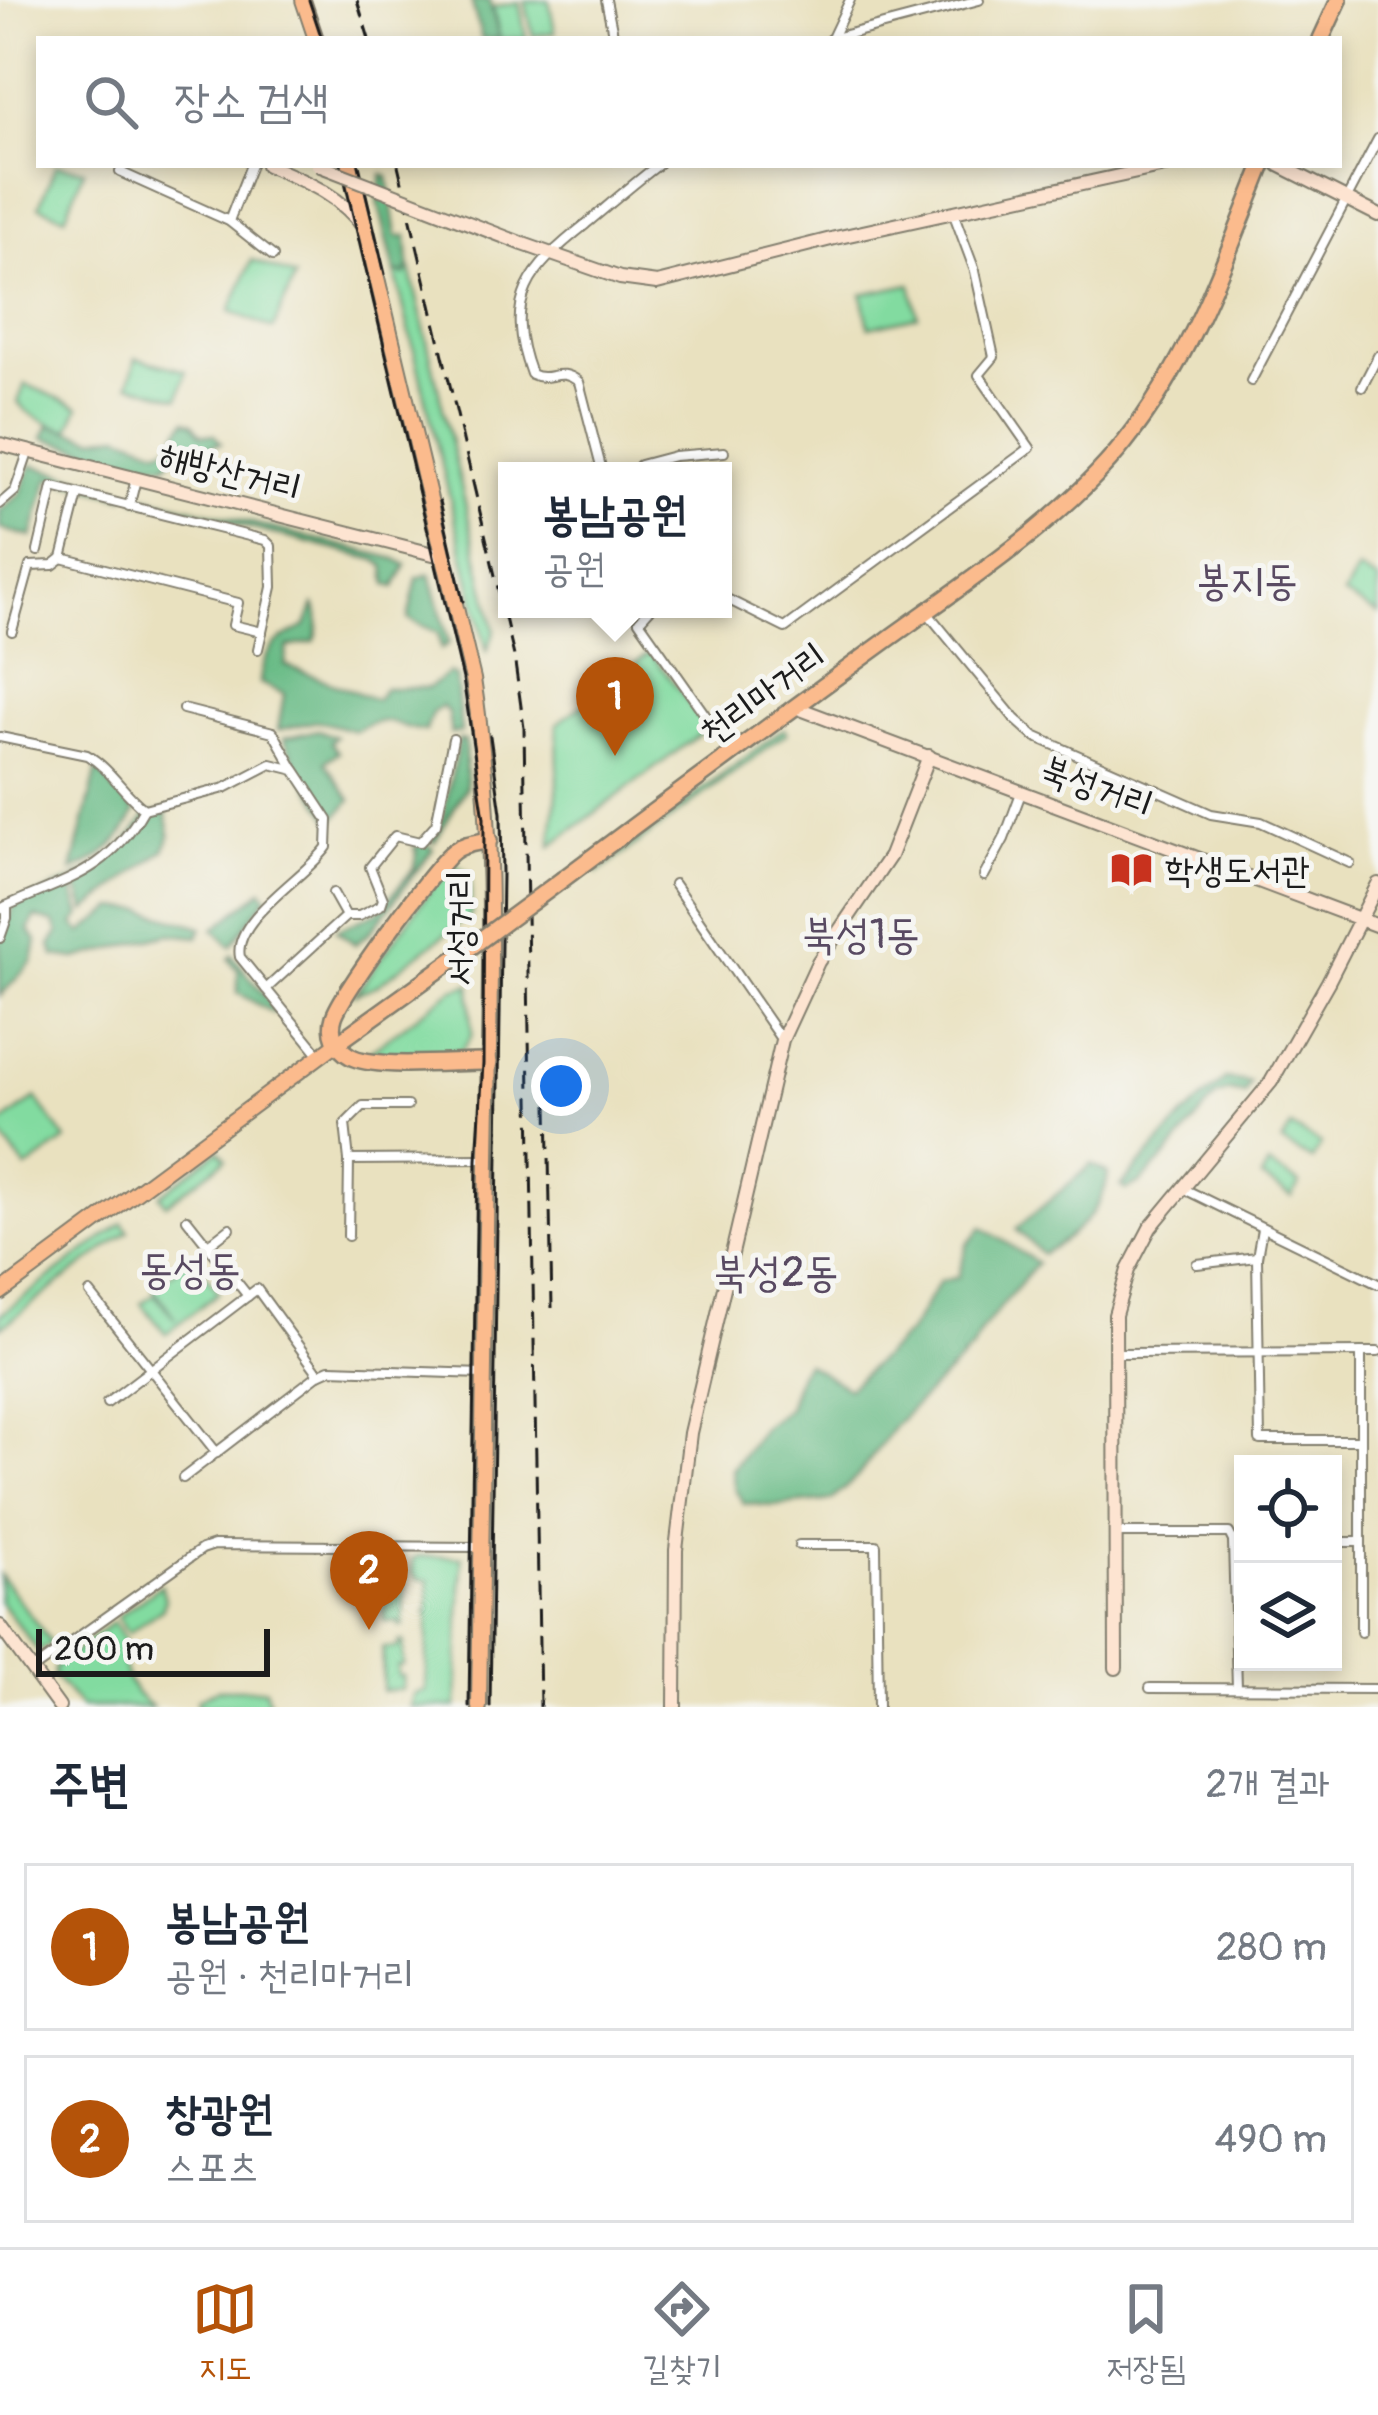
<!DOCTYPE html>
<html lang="ko">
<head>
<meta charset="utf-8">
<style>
	body { margin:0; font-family:Pangolin,"Poor Story",sans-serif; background:#f6f6f7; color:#1f2937 }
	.controls { position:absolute; right:36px; bottom:36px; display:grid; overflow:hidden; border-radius:0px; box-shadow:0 6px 18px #0003 }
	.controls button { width:108px; height:108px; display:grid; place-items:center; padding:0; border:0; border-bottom:3px solid #e0e1e3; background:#fff; color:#1f2937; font:60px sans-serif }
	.scale { position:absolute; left:36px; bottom:30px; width:234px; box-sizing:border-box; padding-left:12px; border:6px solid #1c1c1c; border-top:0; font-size:33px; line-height:42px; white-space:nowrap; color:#1c1c1c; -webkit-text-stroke:9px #f6f6f2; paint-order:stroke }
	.you { position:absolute; left:561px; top:1086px; width:42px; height:42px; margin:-30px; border:9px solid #fff; border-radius:50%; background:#1a73e8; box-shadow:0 0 0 18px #1a73e833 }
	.badge { display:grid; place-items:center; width:78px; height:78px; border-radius:50%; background:#b45309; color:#fff; font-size:39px; font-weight:700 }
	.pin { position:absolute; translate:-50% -99px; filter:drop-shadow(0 3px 6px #0008) }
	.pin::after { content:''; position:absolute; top:63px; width:42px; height:36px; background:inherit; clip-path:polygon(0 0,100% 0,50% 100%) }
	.popup { position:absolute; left:498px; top:462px; width:234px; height:156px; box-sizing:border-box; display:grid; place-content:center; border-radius:0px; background:#fff; filter:drop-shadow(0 3px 9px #0005); font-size:39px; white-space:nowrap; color:#747a83 }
	.popup b { font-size:45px; color:#1f2937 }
	.popup::after { content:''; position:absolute; left:50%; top:100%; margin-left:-24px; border:24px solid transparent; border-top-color:#fff }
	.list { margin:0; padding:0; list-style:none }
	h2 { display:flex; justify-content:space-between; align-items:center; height:156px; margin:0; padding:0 48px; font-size:51px }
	h2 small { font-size:39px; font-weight:400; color:#747a83 }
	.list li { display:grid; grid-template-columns:78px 1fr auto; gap:36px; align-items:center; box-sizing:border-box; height:168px; margin:0 24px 24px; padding:0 24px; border:3px solid #e0e1e3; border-radius:0px }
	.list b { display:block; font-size:45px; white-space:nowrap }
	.list p { margin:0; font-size:39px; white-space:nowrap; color:#747a83 }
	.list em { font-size:39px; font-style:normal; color:#747a83 }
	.icon { flex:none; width:66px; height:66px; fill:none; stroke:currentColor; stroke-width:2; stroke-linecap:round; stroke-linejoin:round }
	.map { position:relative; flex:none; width:1378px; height:1707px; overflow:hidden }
	.search { position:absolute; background:#fff; box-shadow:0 6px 18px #0003; left:36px; right:36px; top:36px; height:132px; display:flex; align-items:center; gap:30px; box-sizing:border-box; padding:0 42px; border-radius:0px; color:#747a83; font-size:45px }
	.sheet { height:540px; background:#fff }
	nav { display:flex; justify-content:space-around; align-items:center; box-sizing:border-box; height:168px; border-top:3px solid #e0e1e3; background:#fff; font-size:33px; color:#747a83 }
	nav a { display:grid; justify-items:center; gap:6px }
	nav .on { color:#b45309 }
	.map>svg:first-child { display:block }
</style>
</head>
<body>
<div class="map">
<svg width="1378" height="1707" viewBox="0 0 1378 1707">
	<rect width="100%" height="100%" fill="#f6f6f2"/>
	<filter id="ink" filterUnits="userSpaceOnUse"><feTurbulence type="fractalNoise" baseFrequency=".00833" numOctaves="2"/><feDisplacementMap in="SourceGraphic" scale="24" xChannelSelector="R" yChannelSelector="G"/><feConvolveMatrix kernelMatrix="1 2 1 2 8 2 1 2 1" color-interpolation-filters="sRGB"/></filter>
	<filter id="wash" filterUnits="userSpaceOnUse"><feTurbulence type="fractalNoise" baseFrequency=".004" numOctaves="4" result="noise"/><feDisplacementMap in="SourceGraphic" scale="48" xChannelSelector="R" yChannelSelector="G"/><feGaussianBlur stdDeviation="2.7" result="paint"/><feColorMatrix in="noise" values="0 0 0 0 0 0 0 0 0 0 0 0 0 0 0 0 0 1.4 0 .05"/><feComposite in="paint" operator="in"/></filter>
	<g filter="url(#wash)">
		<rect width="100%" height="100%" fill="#e9e1bf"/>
		<!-- green -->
		<g fill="#82dba0" stroke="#4f7c5e" stroke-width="3">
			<path d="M549 0 555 32 533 36 525 1Z"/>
			<path d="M519 2 526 38 500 39 493 7Z"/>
			<path d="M56 165 84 170 65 217 39 206Z"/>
			<path d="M252 260 295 277 273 329 230 311Z"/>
			<path d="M409 264 495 630 487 651 395 272 404 275Z"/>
			<path d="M911 284 918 316 869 327 862 294Z"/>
			<path d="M136 358 186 371 179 398 129 384Z"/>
			<path d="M25 384 79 407 69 430C52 426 28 416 18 402Z"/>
			<path d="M1358 570 1378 581V614L1344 595Z"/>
			<path d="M650 652 708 728 551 846 558 783 557 724Z"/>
			<path d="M784 729 787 733 598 873 595 870Z"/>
			<path d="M451 862 470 874 471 915 376 986 355 994Z"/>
			<path d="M470 984 472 1035 459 1054H366L453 989Z"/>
			<path d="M36 1098 66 1140 26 1169 0 1134V1125Z"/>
			<path d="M1291 1127 1321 1144 1312 1160 1282 1143Z"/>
			<path d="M219 1150 226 1159 166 1204 160 1195Z"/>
			<path d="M1268 1165 1300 1184 1292 1197 1261 1178Z"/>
			<path d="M123 1223 129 1231 0 1328V1315Z"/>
			<path d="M192 1257 219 1292 166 1334 141 1303 154 1294 176 1319 153 1288Z"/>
			<path d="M418 1556 462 1557 457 1707H410L414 1694 426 1691 429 1580 418 1579 412 1572 413 1559Z"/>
			<path d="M0 1575 49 1640 50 1644 38 1651 0 1602Z"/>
			<path d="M384 1580 401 1581 404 1586 403 1626H399V1622L384 1621Z"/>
			<path d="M161 1585 165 1599 163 1608 128 1633 117 1617Z"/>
			<path d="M113 1622 124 1638C117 1668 128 1690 152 1707H81L54 1677V1668Z"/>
			<path d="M399 1642H403V1666L397 1667 398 1676H403L402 1689 382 1691 383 1648H398Z"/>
			<path d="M218 1689H265L269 1701 264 1707 197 1706V1700Z"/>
		</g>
		<!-- forest -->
		<g fill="#69bb86" stroke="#426c51" stroke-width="3">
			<path d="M471 0H489L500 39H482Z"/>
			<path d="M382 175 388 177 397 236H407L409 264 405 275 395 272 378 201Z"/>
			<path d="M186 420 193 423 201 434 215 435 221 443 196 449 183 438 178 442V454L165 465 127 461 43 438 49 425 94 438 120 434 158 449 168 446Z"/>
			<path d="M32 465 126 491 124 497 49 478 32 537 0 529V511L20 494Z"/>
			<path d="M136 494 396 559 406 565 395 587 387 585 385 566 376 560 136 499Z"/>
			<path d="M430 574 449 643 441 649 438 633 408 619 417 578Z"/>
			<path d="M314 605C321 614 319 632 314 642L288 647 285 665 376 700 384 688H428L449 673 456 677 461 732 451 734 448 713 442 706 432 713 426 731C390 728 392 711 355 731L318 721 278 730 284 694 260 683C263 649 276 640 306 626Z"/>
			<path d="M318 730 336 737 331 742 338 752 325 762 351 800 332 822 301 773 284 738Z"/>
			<path d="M459 740 465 741 466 787 435 842 431 839 443 816Z"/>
			<path d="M97 769 135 812C120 844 104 858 72 871Z"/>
			<path d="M166 811 170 836 164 850 86 911 75 878C111 865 126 845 146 815Z"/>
			<path d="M427 844 433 849 372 930 355 944 336 930 379 911 414 868 417 853 414 847Z"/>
			<path d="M70 881 81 916 74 924 81 933 115 908 144 910 202 927 198 937 169 934 76 959 54 956 51 945 59 933 55 923 35 917 29 930 37 941 33 961 0 996V942L14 906Z"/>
			<path d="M262 890 267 897 231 946 214 929Z"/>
			<path d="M232 955 277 1011 273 1013 238 993V970L229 959Z"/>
			<path d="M1225 1079 1250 1082 1245 1094 1229 1091 1216 1096 1168 1155 1140 1183 1125 1190 1121 1186 1184 1116Z"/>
			<path d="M1092 1164 1108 1174C1103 1212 1074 1236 1042 1254L1016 1229Z"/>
			<path d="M982 1227 1037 1263 981 1331 972 1349 895 1425 858 1476 832 1500 772 1506 744 1503 735 1490 732 1470 763 1427 788 1408 799 1373 806 1363 848 1388 909 1332 939 1282 958 1277 967 1245Z"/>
		</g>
	</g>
	<g filter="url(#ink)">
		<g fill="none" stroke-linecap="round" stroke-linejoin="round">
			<defs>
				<g id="street">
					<path d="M606 0 614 39"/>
					<path d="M833 36 850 0"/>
					<path d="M830 39 979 0"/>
					<path d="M123 165 120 172 229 221 273 256"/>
					<path d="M229 221 251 165"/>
					<path d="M1251 381 1378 139"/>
					<path d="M1362 387 1378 356"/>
					<path d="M602 471 579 382C558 365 551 384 531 374 503 299 529 269 586 224 610 204 633 184 658 165"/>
					<path d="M641 471 640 465 674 456 724 452"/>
					<path d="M0 504 15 491 28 453"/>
					<path d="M129 507 136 479"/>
					<path d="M38 551 53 487 265 540 271 546 272 587 262 632 233 625 238 603 62 558 78 495"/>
					<path d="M723 597 785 628 1030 448 979 375 994 357 975 271 953 212"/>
					<path d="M650 609 639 621 732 753"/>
					<path d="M926 611 1015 719 1034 736 1211 814 1261 822 1350 863"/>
					<path d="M12 631 30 566 53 565 62 558"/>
					<path d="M258 649 262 632"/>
					<path d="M183 709 273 732 294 769"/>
					<path d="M0 737 87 755C110 768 123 793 144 809L225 788 271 764 295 770 328 820 327 847C306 877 232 919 240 957L319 1054"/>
					<path d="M984 876 1004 839 1021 793"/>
					<path d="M674 884 781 1039"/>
					<path d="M333 893 346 916"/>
					<path d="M0 909C64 879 107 875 144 809"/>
					<path d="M0 938 7 918V906"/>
					<path d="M266 989 346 916H359L381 905 383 899 370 867 395 836 420 842 436 824 453 739"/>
					<path d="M349 1160 486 1159"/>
					<path d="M1182 1188 1378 1284"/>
					<path d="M187 1219 248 1296"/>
					<path d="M1262 1229 1257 1257 1260 1440H1361"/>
					<path d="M348 1236 349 1160 345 1124 363 1106H407"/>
					<path d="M208 1245 230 1228"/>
					<path d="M1197 1264 1257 1257"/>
					<path d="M90 1293 217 1453"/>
					<path d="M1116 1353 1378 1352"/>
					<path d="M107 1403 257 1289 319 1374"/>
					<path d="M183 1478 319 1374 330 1369 483 1374"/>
					<path d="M1116 1533H1229L1233 1541 1237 1688"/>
					<path d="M1333 1542H1361"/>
					<path d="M799 1545H876L878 1707"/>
					<path d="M1361 1632V1352"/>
					<path d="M32 1670 202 1549 214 1545 480 1547"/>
					<path d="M1150 1688 1378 1689"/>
				</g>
				<g id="secondary">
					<path d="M267 165C304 181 340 194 364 228"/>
					<path d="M1279 165 1378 215"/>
					<path d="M523 244 620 278 657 283 835 238 1169 165"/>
					<path d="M0 444 445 557"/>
					<path d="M795 707 1378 926"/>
					<path d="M0 1626 59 1707"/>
					<path d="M1116 1668 1115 1315 1128 1270 1150 1228 1271 1082 1328 982 1378 884"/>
					<path d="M675 1707 676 1550 690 1433 782 1040 818 962 890 856 929 756"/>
				</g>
				<g id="primary">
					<path d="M303 0 316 39"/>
					<path d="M350 165 473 679C498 838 489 1000 487 1161 484 1343 482 1525 479 1707"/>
					<path d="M0 1293 336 1044"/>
				</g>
				<g id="highway">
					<path d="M1321 39 1339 0"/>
					<path d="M563 879C670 799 778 719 887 640 967 582 1063 520 1125 442 1191 359 1224 262 1263 165"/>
					<path d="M336 1044 460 955"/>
					<path d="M489 1062C459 1061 373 1070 350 1056 336 1048 329 1033 334 1017 341 994 435 865 454 851 465 843 477 843 489 840"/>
				</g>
			</defs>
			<!-- street casing -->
			<use href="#street" stroke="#827e6e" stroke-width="12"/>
			<!-- secondary casing -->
			<use href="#secondary" stroke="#827e6e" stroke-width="16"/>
			<!-- primary casing -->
			<use href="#primary" stroke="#827e6e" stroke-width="18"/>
			<!-- highway casing -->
			<use href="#highway" stroke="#827e6e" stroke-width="20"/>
			<!-- street -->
			<use href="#street" stroke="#fff" stroke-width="8"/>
			<!-- secondary -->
			<use href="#secondary" stroke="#fde4d1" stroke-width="12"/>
			<!-- primary -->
			<use href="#primary" stroke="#fbbb8d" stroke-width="14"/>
			<!-- highway -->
			<use href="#highway" stroke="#fbbb8d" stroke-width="15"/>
			<!-- tram -->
			<g stroke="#1c1c1c" stroke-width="3">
				<path d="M309 0 322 39"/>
				<path d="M341 165 463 679 484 818 483 1064 477 1160 469 1707"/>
				<path d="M359 165 385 274"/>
				<path d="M440 501 463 601"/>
				<path d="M490 736 501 813 502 874 490 1707"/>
			</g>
			<!-- rail -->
			<g stroke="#1c1c1c" stroke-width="3" stroke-dasharray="18 9" stroke-linecap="butt">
				<path d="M357 0 369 39"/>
				<path d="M398 165 514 656 524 728 540 1707"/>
				<path d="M548 1104 552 1308"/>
			</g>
			<defs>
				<path id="secondary-bridge" d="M318 165 523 244"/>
				<path id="highway-bridge" d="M460 955 563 879"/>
			</defs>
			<!-- secondary-bridge casing -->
			<use href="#secondary-bridge" stroke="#827e6e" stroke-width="16" stroke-linecap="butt"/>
			<!-- highway-bridge casing -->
			<use href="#highway-bridge" stroke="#827e6e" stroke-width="20" stroke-linecap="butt"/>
			<!-- secondary-bridge -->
			<use href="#secondary-bridge" stroke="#fde4d1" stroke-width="12"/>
			<!-- highway-bridge -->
			<use href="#highway-bridge" stroke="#fbbb8d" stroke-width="15"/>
		</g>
	</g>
	<!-- icons -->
	<defs>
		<symbol id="library-bare" viewBox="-9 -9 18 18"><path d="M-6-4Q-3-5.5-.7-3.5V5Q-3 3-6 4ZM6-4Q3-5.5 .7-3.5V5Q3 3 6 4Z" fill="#c8321e" stroke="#f6f6f2" stroke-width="2.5" paint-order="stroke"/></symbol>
	</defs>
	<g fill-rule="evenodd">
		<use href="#library-bare" x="1102" y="840" width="59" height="59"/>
	</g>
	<g text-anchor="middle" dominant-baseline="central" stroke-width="10" stroke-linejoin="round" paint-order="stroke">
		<!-- street labels -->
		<g font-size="36" fill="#1c1c1c" stroke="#f6f6f2">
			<text transform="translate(230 472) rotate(14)">해방산거리</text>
			<text transform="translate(763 694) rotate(-36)">천리마거리</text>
			<text transform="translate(1097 787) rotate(20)">북성거리</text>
			<text transform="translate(460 928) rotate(-90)">서성거리</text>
		</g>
		<!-- poi labels -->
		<g font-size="36" fill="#1c1c1c" stroke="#f6f6f2" text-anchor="start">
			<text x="1165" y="870">학생도서관</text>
		</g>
		<!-- quarter labels -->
		<g font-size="42" fill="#594a62" stroke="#f6f6f2">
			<text x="1247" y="581">봉지동</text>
			<text x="861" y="935">북성1동</text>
			<text x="190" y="1270">동성동</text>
			<text x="776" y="1273">북성2동</text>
		</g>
	</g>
</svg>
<div class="controls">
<button><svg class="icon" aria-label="locate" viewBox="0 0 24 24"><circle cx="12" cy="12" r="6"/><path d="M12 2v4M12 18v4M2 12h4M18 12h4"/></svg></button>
<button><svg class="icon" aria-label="layers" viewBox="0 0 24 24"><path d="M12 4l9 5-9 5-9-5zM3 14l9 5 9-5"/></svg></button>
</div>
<div class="scale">200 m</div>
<div class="you"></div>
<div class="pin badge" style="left:615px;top:756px">1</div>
<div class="popup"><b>봉남공원</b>공원</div>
<div class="pin badge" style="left:369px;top:1630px">2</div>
<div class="search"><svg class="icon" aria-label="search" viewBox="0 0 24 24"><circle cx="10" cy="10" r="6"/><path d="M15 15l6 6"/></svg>장소 검색</div>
</div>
<section class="sheet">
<h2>주변<small>2개 결과</small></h2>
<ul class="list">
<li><span class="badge">1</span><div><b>봉남공원</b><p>공원 · 천리마거리</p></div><em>280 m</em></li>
<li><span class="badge">2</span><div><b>창광원</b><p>스포츠</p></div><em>490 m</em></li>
</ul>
</section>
<nav>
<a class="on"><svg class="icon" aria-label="map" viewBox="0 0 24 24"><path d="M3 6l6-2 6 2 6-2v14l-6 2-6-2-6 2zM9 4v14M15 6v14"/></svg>지도</a>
<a><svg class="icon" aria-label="directions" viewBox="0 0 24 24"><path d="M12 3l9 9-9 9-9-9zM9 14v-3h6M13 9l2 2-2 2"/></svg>길찾기</a>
<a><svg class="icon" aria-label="saved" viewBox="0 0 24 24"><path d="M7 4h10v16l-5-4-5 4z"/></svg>저장됨</a>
</nav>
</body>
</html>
